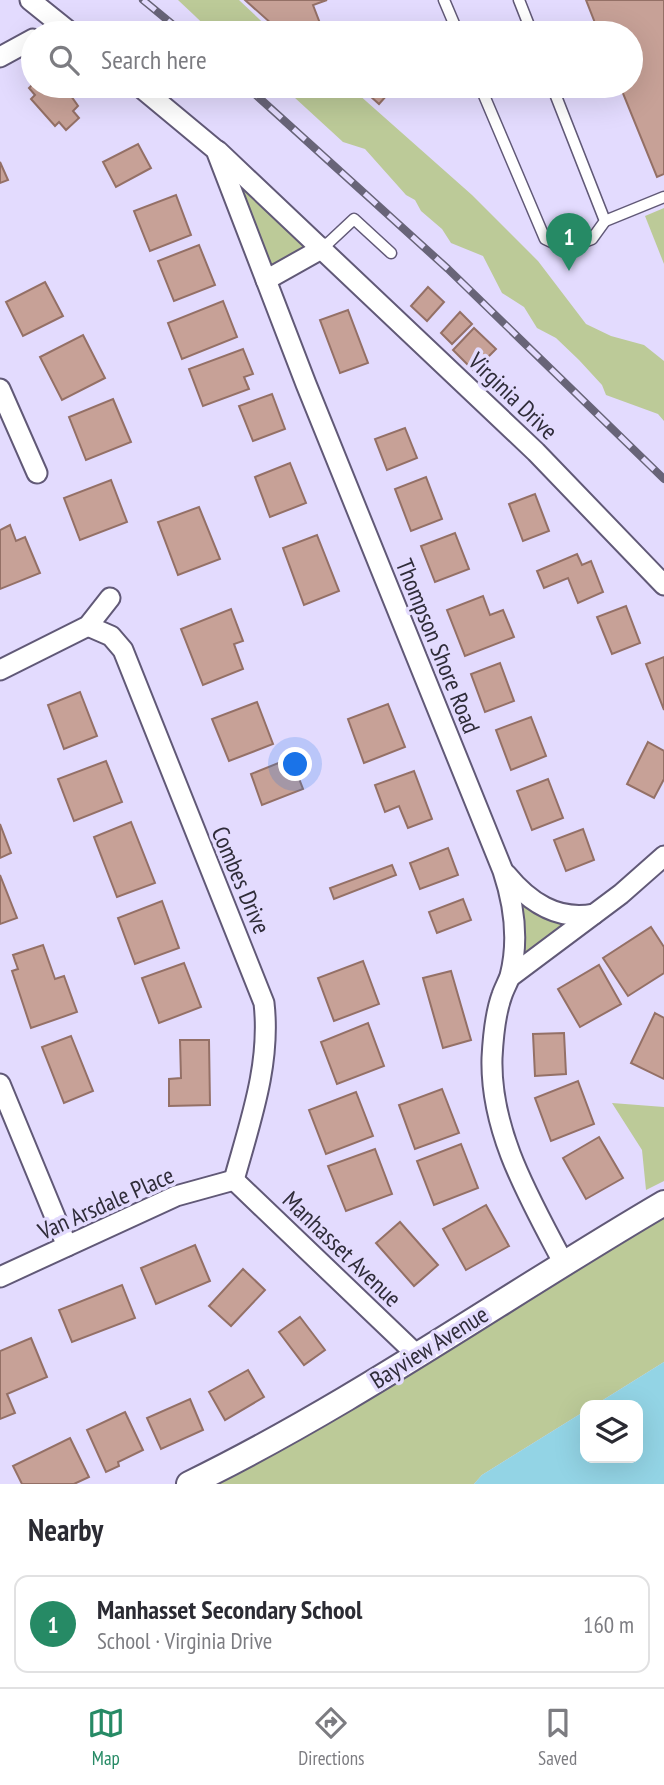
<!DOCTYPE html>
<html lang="en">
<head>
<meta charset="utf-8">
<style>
	body { margin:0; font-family:"PT Sans Narrow",sans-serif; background:#f7f7f7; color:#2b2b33 }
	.controls { position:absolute; right:21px; bottom:21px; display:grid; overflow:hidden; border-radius:14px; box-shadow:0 7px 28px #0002 }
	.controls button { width:63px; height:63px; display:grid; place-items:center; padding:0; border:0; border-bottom:2px solid #e1e1e2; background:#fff; color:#2b2b33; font:35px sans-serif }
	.you { position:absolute; left:296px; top:765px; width:24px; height:24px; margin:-18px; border:5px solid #fff; border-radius:50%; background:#1a73e8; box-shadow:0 0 0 10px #1a73e833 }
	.badge { display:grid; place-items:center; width:46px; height:46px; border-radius:50%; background:#268a65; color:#fff; font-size:23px; font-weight:700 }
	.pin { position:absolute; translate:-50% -58px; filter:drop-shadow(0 2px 4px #0008) }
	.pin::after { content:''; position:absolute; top:37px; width:24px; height:21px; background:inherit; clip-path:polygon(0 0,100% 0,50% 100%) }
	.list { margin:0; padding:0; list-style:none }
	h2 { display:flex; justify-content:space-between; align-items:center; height:91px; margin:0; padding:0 28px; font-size:30px }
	h2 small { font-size:23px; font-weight:400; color:#7c7c81 }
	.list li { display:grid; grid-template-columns:46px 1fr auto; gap:21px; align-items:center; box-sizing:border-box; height:98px; margin:0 14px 14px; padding:0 14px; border:2px solid #e1e1e2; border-radius:14px }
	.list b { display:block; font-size:26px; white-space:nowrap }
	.list p { margin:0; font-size:23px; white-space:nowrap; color:#7c7c81 }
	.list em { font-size:23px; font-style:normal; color:#7c7c81 }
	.icon { flex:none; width:38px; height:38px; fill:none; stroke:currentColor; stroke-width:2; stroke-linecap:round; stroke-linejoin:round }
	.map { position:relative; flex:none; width:664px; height:1484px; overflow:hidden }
	.search { position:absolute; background:#fff; box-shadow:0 7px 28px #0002; left:21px; right:21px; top:21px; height:77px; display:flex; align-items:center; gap:18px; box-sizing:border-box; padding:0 24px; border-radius:38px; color:#7c7c81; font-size:26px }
	.sheet { height:203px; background:#fff }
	nav { display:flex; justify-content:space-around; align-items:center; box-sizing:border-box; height:98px; border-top:2px solid #e1e1e2; background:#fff; font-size:19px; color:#7c7c81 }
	nav a { display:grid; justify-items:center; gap:4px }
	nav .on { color:#268a65 }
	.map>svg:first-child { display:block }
</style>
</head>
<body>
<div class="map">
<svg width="664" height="1484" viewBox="0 0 664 1484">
	<rect width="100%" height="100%" fill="#e3dbfe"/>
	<!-- green -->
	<g fill="#bcca98">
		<path d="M178 0H239L274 33H213Z"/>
		<path d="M282 86H349L472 195 538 261 586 324 611 336 644 345 664 361V421L658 414 606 395 602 385 579 360 556 338 537 328 524 307 502 293 483 256 451 243 442 229 421 211 415 200 406 195 365 149 343 142Z"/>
		<path d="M216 150 323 248 266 280Z"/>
		<path d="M664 208V264L645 216Z"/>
		<path d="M516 887 579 917 510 977Z"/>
		<path d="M612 1103 664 1107V1181L646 1190 642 1150Z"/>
		<path d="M664 1203V1362L595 1405H585V1411L482 1475 474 1484H189Z"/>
	</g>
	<!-- water -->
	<path fill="#93d4e5" d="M664 1362V1484H474L482 1475 585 1411V1458H638V1405H595Z"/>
	<!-- building -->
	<g fill="#c7a197" stroke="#947066" stroke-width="2">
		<path d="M245 0H327L313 5 321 26 304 33H282Z"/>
		<path d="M586 0H664V174L657 177 620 86H631V33H599Z"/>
		<path d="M33 84 64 86 78 106 73 111 79 118 66 130 59 122 55 126 31 99 35 95 29 88Z"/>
		<path d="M359 86H395L379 104Z"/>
		<path d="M138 144 151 168 116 187 103 162Z"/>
		<path d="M0 162 8 180 0 183Z"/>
		<path d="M176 195 191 235 150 251 134 211Z"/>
		<path d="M199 245 215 285 174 301 158 261Z"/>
		<path d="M45 282 63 316 23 336 6 302Z"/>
		<path d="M428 287 444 302 427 321 411 306Z"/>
		<path d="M223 301 237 337 182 359 168 323Z"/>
		<path d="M348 310 368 363 340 373 320 320Z"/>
		<path d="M460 312 472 324 452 344 441 333Z"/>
		<path d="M474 328 496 349 474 371 453 350Z"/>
		<path d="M83 335 105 378 62 400 40 357Z"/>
		<path d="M243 349 253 374 244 377 249 389 203 406 189 369Z"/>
		<path d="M272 394 285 429 253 441 239 406Z"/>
		<path d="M113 399 131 442 86 460 69 417Z"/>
		<path d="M405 428 417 458 387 470 375 439Z"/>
		<path d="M290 463 306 503 270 517 255 477Z"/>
		<path d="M426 477 442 519 411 531 395 489Z"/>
		<path d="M111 480 127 522 80 540 64 498Z"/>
		<path d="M535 494 549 531 523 541 509 504Z"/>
		<path d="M199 507 220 559 178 575 158 522Z"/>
		<path d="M10 525 16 541 25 537 40 573 0 589V530Z"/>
		<path d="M455 533 469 569 435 582 421 546Z"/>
		<path d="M317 535 339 591 304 605 283 548Z"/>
		<path d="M577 554 582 565 591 561 603 592 578 603 568 578 544 588 537 571Z"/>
		<path d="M483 596 490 615 503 610 514 637 465 656 447 610Z"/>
		<path d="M626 606 640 643 612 654 597 617Z"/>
		<path d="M231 609 243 641 234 644 243 669 203 685 181 629Z"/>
		<path d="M664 657V710L646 664Z"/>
		<path d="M500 663 514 701 485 712 471 674Z"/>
		<path d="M80 692 97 736 64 749 48 705Z"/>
		<path d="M257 702 273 744 229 761 212 719Z"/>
		<path d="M388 704 405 747 364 763 348 719Z"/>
		<path d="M531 717 546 756 511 770 496 730Z"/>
		<path d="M648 742 664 751V779L654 798 627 784Z"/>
		<path d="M291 758 303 789 262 805 251 774Z"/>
		<path d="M106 761 122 802 74 821 58 779Z"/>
		<path d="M414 771 432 819 408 828 399 806 385 812 375 785Z"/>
		<path d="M548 779 563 818 532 830 517 791Z"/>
		<path d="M131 822 155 883 117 897 94 837Z"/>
		<path d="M0 824 11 853 0 858Z"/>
		<path d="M583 829 594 860 566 871 554 840Z"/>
		<path d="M448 848 458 875 420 889 410 863Z"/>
		<path d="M392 865 396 875 334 899 330 888Z"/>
		<path d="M0 875 17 918 0 924Z"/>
		<path d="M463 899 471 920 437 933 429 912Z"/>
		<path d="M162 901 179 948 135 964 118 918Z"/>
		<path d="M651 927 664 947V973L628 996 603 958Z"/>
		<path d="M43 945 55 979 64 976 77 1012 31 1028 12 971 18 969 13 955Z"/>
		<path d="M363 961 379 1004 334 1021 318 978Z"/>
		<path d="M184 963 201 1007 159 1023 142 978Z"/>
		<path d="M599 965 621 1004 580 1027 558 989Z"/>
		<path d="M451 971 471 1040 443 1048 423 978Z"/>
		<path d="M655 1013 664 1018V1079L631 1063Z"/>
		<path d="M368 1023 384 1066 337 1084 321 1042Z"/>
		<path d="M564 1033 566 1074 535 1076 533 1034Z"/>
		<path d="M71 1036 93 1091 64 1103 42 1047Z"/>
		<path d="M180 1040H209L210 1105 169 1106V1079L181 1078Z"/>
		<path d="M578 1081 594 1124 551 1141 535 1098Z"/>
		<path d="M442 1089 459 1133 415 1149 399 1105Z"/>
		<path d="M356 1092 373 1136 326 1154 309 1110Z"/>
		<path d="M599 1137 623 1178 586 1199 563 1158Z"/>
		<path d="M461 1144 478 1188 434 1205 417 1161Z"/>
		<path d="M375 1149 392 1194 346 1211 328 1166Z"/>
		<path d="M486 1205 509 1246 466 1270 443 1229Z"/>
		<path d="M400 1222 438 1265 414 1286 376 1243Z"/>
		<path d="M195 1245 210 1281 156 1304 141 1268Z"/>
		<path d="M243 1269 265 1290 231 1326 209 1306Z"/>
		<path d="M122 1285 135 1318 72 1342 59 1310Z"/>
		<path d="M300 1317 325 1350 304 1365 279 1332Z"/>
		<path d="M31 1338 47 1377 7 1394 15 1413 0 1419V1351Z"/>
		<path d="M248 1370 264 1397 225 1420 209 1392Z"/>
		<path d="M190 1399 203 1430 161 1449 147 1418Z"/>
		<path d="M125 1412 143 1450 118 1462 119 1466 106 1472 87 1430Z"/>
		<path d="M70 1438 89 1477 74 1484H22L13 1466Z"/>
	</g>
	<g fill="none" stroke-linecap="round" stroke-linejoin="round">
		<defs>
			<g id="service">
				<path d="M444 0 458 33"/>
				<path d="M519 0 532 33"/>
				<path d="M480 86 545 239 566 249 592 239 605 221 552 86"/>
				<path d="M605 221 664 197"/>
				<path d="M323 248 354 219 391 253"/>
			</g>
			<g id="minor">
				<path d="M30 0 71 33"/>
				<path d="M0 57 33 39"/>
				<path d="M139 86 216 150 306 384 503 871C514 904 519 941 510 976 508 982 504 989 502 995 495 1014 493 1038 492 1058 490 1132 530 1199 563 1262"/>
				<path d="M218 151 536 452 664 585"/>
				<path d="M266 280 323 248"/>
				<path d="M0 389 37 473"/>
				<path d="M88 626 111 636 123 650 264 1003C271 1064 250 1122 234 1180"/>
				<path d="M0 670 88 626 110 598"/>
				<path d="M506 874C529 902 557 921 594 914"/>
				<path d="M510 977 621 894 664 856"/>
				<path d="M0 1084 67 1246"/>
				<path d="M234 1180 417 1355"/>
				<path d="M0 1277 176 1196 234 1180"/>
			</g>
			<path id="tertiary" d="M189 1484C355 1403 505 1296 664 1203"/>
		</defs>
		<!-- service casing -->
		<use href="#service" stroke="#615977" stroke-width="13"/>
		<!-- minor casing -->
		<use href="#minor" stroke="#615977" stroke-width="23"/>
		<!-- tertiary casing -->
		<use href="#tertiary" stroke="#615977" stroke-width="28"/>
		<!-- service -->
		<use href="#service" stroke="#fff" stroke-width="10"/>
		<!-- minor -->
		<use href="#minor" stroke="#fff" stroke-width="19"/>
		<!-- tertiary -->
		<use href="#tertiary" stroke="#fff" stroke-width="24"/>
		<defs>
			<g id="rail">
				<path d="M143 0 183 33"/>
				<path d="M246 86 448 269 664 479"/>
			</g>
		</defs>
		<!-- rail casing -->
		<use href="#rail" stroke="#686478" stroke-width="8"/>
		<!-- rail -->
		<use href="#rail" stroke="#e3dbfe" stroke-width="5" stroke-dasharray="16" stroke-linecap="butt"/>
	</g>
	<g text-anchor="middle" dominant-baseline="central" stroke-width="7" stroke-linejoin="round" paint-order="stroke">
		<!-- street labels -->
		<g font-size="24" fill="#2f2c39" stroke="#e3dbfe">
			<text transform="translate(513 396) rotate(44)">Virginia Drive</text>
			<text transform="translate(438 646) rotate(68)">Thompson Shore Road</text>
			<text transform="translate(241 880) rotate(67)">Combes Drive</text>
			<text transform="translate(106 1203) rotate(-24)">Van Arsdale Place</text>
			<text transform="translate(342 1249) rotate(44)">Manhasset Avenue</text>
			<text transform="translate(429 1347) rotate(-32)">Bayview Avenue</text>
		</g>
	</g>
</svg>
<div class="controls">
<button><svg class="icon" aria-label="layers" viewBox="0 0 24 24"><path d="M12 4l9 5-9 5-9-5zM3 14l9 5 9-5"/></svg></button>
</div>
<div class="you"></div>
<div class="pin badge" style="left:569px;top:271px">1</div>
<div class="search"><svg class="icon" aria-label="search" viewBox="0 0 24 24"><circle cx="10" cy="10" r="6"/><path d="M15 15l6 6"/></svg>Search here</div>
</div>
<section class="sheet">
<h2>Nearby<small></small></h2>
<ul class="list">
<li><span class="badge">1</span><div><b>Manhasset Secondary School</b><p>School · Virginia Drive</p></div><em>160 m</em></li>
</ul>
</section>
<nav>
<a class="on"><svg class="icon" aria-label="map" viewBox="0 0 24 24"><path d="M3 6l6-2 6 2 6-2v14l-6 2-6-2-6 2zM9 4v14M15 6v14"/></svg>Map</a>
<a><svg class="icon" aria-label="directions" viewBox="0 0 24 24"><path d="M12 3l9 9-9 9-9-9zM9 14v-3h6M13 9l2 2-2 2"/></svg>Directions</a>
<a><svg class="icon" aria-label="saved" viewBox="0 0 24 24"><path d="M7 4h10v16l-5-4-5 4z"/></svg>Saved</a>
</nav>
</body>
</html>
